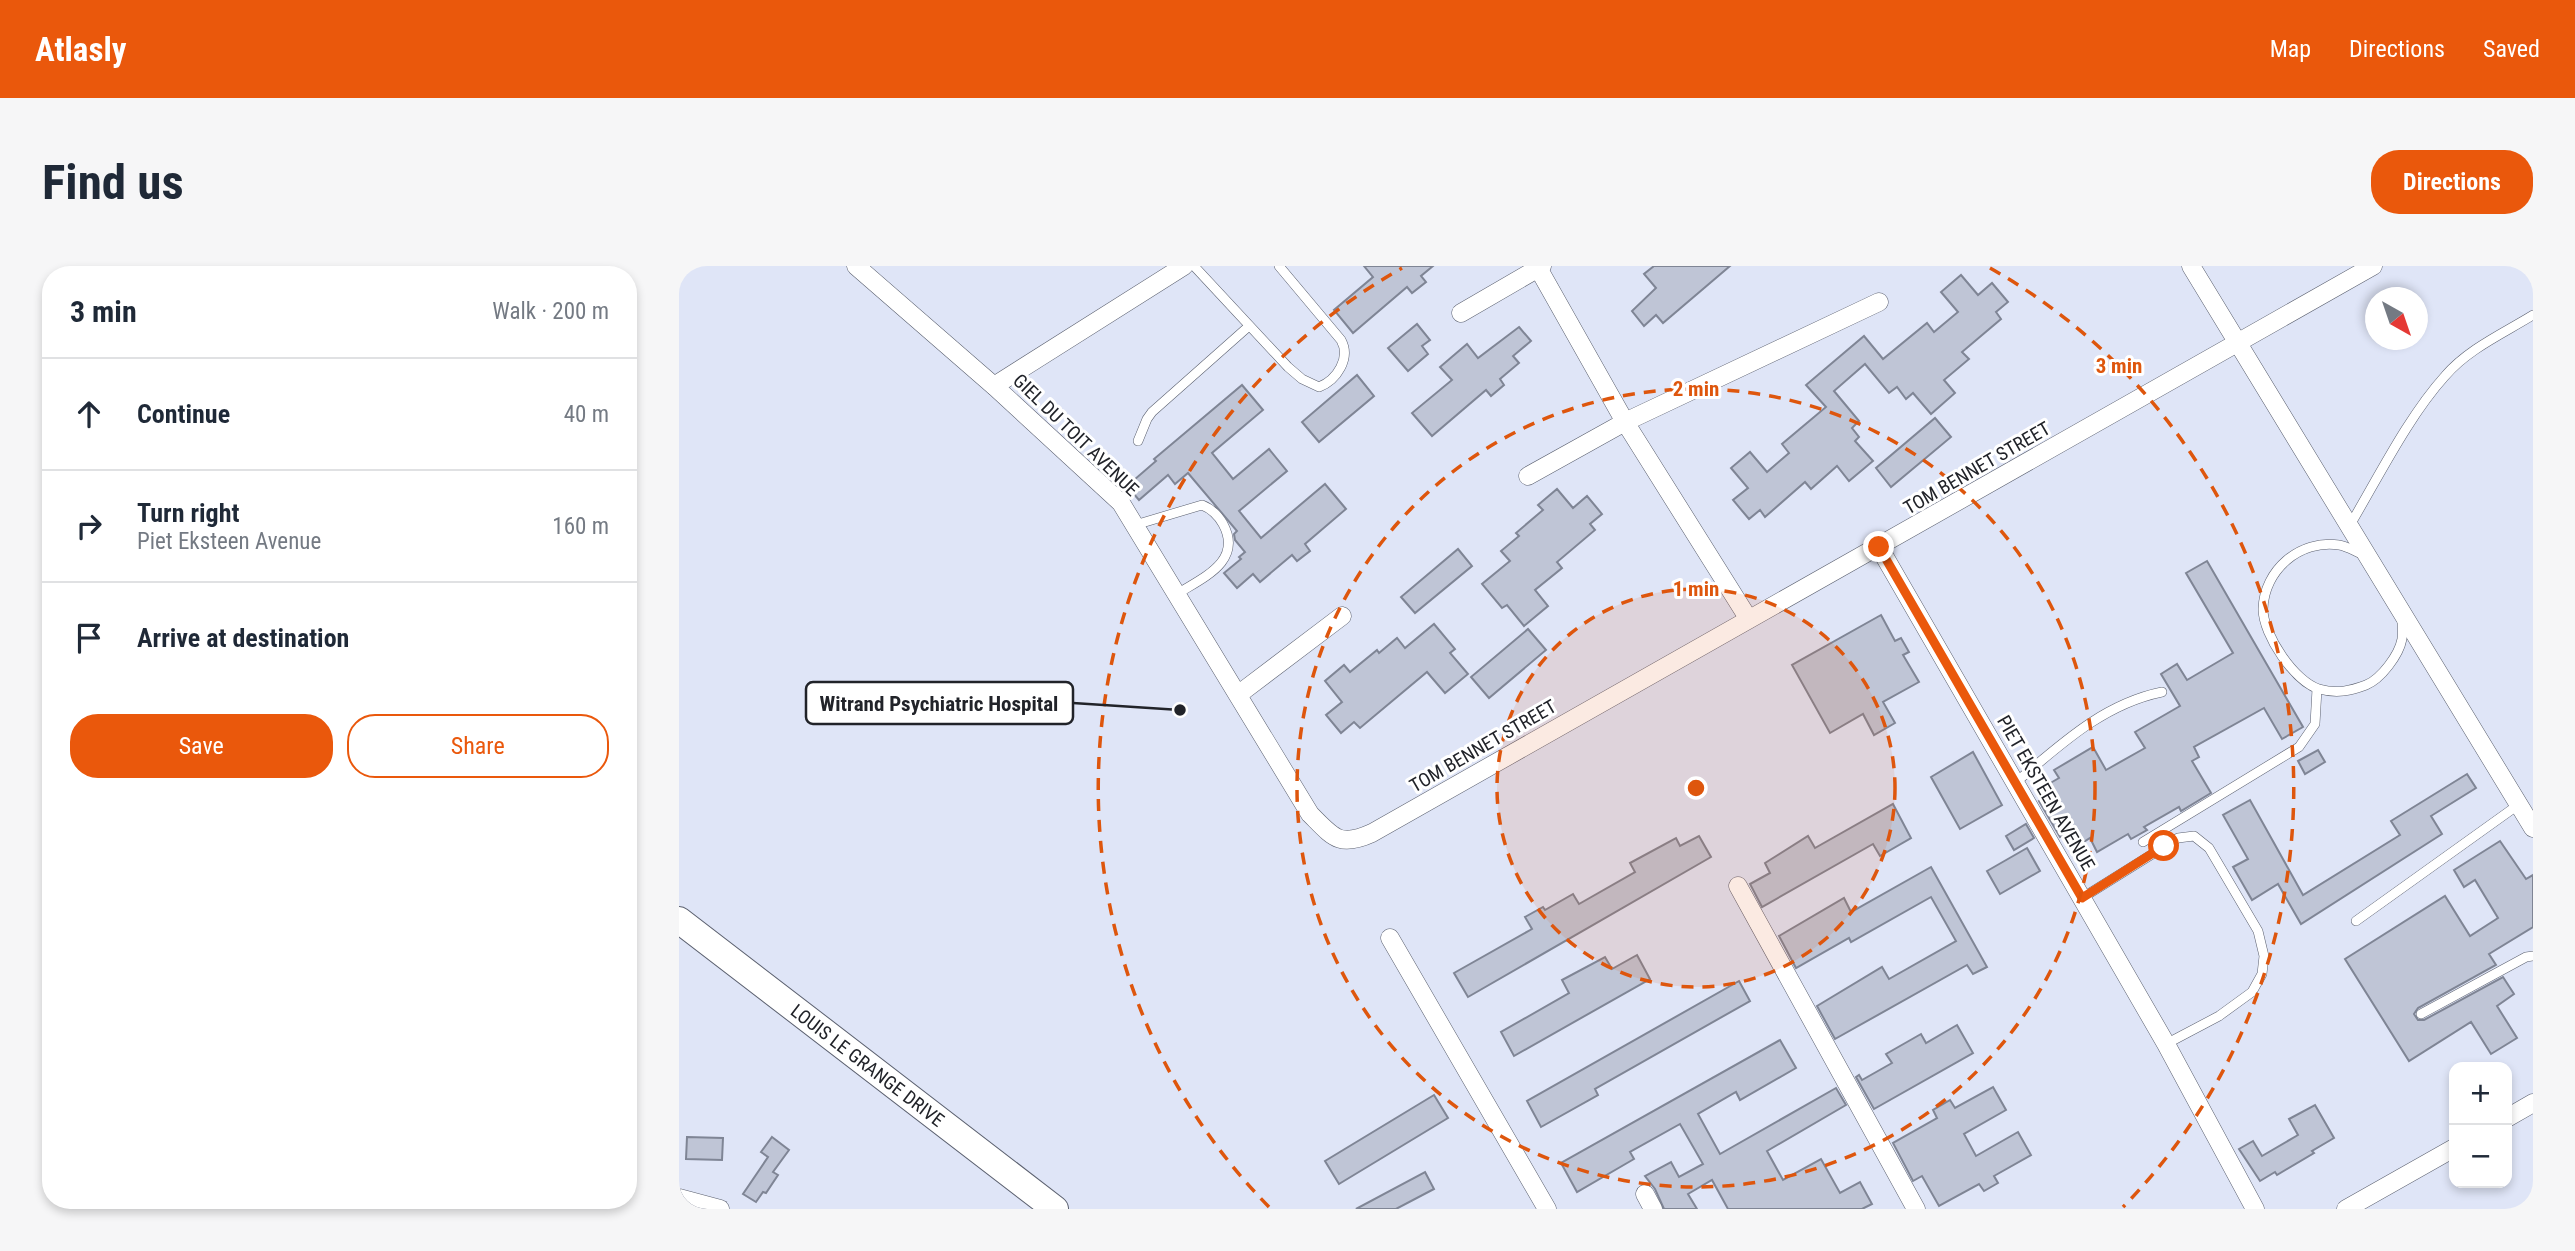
<!DOCTYPE html>
<html lang="en">
<head>
<meta charset="utf-8">
<style>
	body { margin:0; font-family:"Roboto Condensed",sans-serif; background:#f6f6f7; color:#1f2937 }
	.controls { position:absolute; right:21px; bottom:21px; display:grid; overflow:hidden; border-radius:14px; box-shadow:0 4px 10px #0003 }
	.controls button { width:63px; height:63px; display:grid; place-items:center; padding:0; border:0; border-bottom:2px solid #e0e1e3; background:#fff; color:#1f2937; font:35px sans-serif }
	.compass { position:absolute; left:1686px; top:21px; width:63px; height:63px; border-radius:50%; background:#fff; box-shadow:0 4px 10px #0003; rotate:140deg }
	.stop { position:absolute; width:21px; height:21px; margin:-16px; border:5px solid #ea580c; border-radius:50%; background:#fff }
	.stop.end { background:#ea580c; border-color:#fff; box-shadow:0 2px 7px #0008 }
	.list { margin:0; padding:0; list-style:none }
	h2 { display:flex; justify-content:space-between; align-items:center; height:91px; margin:0; padding:0 28px; font-size:30px }
	h2 small { font-size:23px; font-weight:400; color:#747a83 }
	.list li { display:grid; grid-template-columns:46px 1fr auto; gap:21px; align-items:center; box-sizing:border-box; height:112px; padding:0 28px; border-top:2px solid #e0e1e3 }
	.list b { display:block; font-size:26px; white-space:nowrap }
	.list p { margin:0; font-size:23px; white-space:nowrap; color:#747a83 }
	.list em { font-size:23px; font-style:normal; color:#747a83 }
	.actions { display:flex; gap:14px; padding:21px 28px }
	.actions a { flex:1; padding:16px 0; border:2px solid #ea580c; border-radius:28px; text-align:center; font-size:24px; color:#ea580c }
	.actions .main { background:#ea580c; color:#fff }
	.icon { flex:none; width:38px; height:38px; fill:none; stroke:currentColor; stroke-width:2; stroke-linecap:round; stroke-linejoin:round }
	.map { position:relative; flex:none; width:1854px; height:943px; overflow:hidden; border-radius:28px }
	header { display:flex; align-items:center; gap:42px; box-sizing:border-box; height:98px; padding:0 35px; background:#ea580c; color:#fff }
	header strong { font-size:33px }
	nav { display:flex; gap:38px; margin-inline-start:auto; font-size:24px }
	.intro { display:flex; align-items:center; justify-content:space-between; box-sizing:border-box; height:168px; padding:0 42px }
	h1 { margin:0; font-size:49px }
	.button { padding:18px 32px; border-radius:28px; background:#ea580c; color:#fff; font-size:24px; font-weight:700 }
	main { display:flex; gap:42px; padding:0 42px }
	aside { flex:1; background:#fff; border-radius:28px; box-shadow:0 4px 10px #0003 }
	.map>svg:first-child { display:block }
</style>
</head>
<body>
<header>
<strong>Atlasly</strong>
<nav><a>Map</a><a>Directions</a><a>Saved</a></nav>
</header>
<div class="intro"><h1>Find us</h1><a class="button">Directions</a></div>
<main>
<aside>
<h2>3 min<small>Walk · 200 m</small></h2>
<ul class="list">
<li><svg class="icon" aria-label="ahead" viewBox="0 0 24 24"><path d="M12 20V5M6 11l6-6 6 6"/></svg><div><b>Continue</b></div><em>40 m</em></li>
<li><svg class="icon" aria-label="right" viewBox="0 0 24 24"><path d="M7 20v-9h11M14 6l5 5-5 5"/></svg><div><b>Turn right</b><p>Piet Eksteen Avenue</p></div><em>160 m</em></li>
<li><svg class="icon" aria-label="arrive" viewBox="0 0 24 24"><path d="M6 21V4h12l-3 4 3 4H6"/></svg><div><b>Arrive at destination</b></div></li>
</ul>
<div class="actions"><a class="main">Save</a><a>Share</a></div>
</aside>
<div class="map">
<svg width="1854" height="943" viewBox="0 0 1854 943">
	<rect width="100%" height="100%" fill="#dfe5f7"/>
	<!-- building -->
	<g fill="#bfc5d6" stroke="#7f8595" stroke-width="2">
		<path d="M685 0H754L742 10 747 16 733 27 728 21 674 67 655 44 694 11Z"/>
		<path d="M975 0H1051L984 57 977 49 965 60 953 45 977 22 965 8Z"/>
		<path d="M1282 9 1299 29 1313 17 1329 36 1317 46 1322 53 1283 86 1290 93 1265 114 1276 127 1252 148 1234 127 1227 133 1218 121 1210 127 1186 98 1155 125 1180 155 1173 162 1180 171 1176 175 1194 195 1170 215 1158 200 1132 223 1126 216 1086 251 1081 244 1070 253 1054 234 1069 222 1052 202 1071 186 1088 206 1110 187 1103 178 1147 141 1127 119 1185 70 1204 93 1248 57 1255 66 1279 46 1262 26Z"/>
		<path d="M738 58 751 74 743 80 749 88 729 105 709 82Z"/>
		<path d="M840 61 852 75 834 90 840 97 821 113 825 119 812 130 807 124 753 170 733 147 773 114 761 101 788 78 799 92Z"/>
		<path d="M678 109 695 130 640 176 623 156Z"/>
		<path d="M563 119 584 144 533 187 554 213 590 183 608 205 560 245 582 272 646 218 667 243 626 278 631 285 618 295 613 289 581 316 574 308 558 322 545 307 562 293 560 291 566 286 556 274 555 268 558 265 509 207 496 218 489 209 460 234 448 220 477 195 475 193Z"/>
		<path d="M1256 152 1272 171 1212 221 1197 202Z"/>
		<path d="M878 223 894 242 908 230 923 248 911 258 916 264 878 296 883 302 856 324 869 340 845 360 828 339 823 342 803 318 831 295 822 285 840 270 837 267 864 244 859 239Z"/>
		<path d="M779 283 793 300 736 347 722 331Z"/>
		<path d="M1528 295 1624 461 1603 473 1585 442 1515 481 1520 491 1513 495 1532 527 1502 545 1500 541 1465 561 1468 564 1452 573 1449 568 1418 586 1411 572 1400 579 1392 565 1381 571 1360 535 1366 531 1361 523 1380 512 1375 504 1414 481 1427 504 1466 482 1456 466 1501 440 1482 408 1498 398 1508 414 1554 387 1507 307Z"/>
		<path d="M1202 349 1216 375 1222 372 1230 386 1224 389 1240 416 1204 436 1216 457 1195 469 1184 448 1151 467 1113 399Z"/>
		<path d="M755 358 776 383 771 387 789 408 766 427 748 406 681 462 675 456 662 467 647 449 663 436 646 415 665 399 671 406 698 384 700 387 718 372 726 382Z"/>
		<path d="M849 363 867 384 810 432 792 411Z"/>
		<path d="M1639 484 1646 496 1626 508 1619 495Z"/>
		<path d="M1294 486 1323 539 1281 563 1252 511Z"/>
		<path d="M1788 508 1797 522 1752 550 1763 568 1622 658 1599 618 1573 634 1554 601 1569 593 1544 549 1571 534 1624 629 1721 569 1712 555Z"/>
		<path d="M1214 538 1232 572 1201 590 1194 578 1083 641 1071 618 1091 607 1086 597 1129 570 1136 582Z"/>
		<path d="M1347 558 1355 572 1335 584 1327 570Z"/>
		<path d="M1020 570 1032 591 789 731 775 707 853 663 846 651 864 641 866 644 894 628 900 638 956 606 951 597 997 572 1001 580Z"/>
		<path d="M1821 575 1847 613 1854 609V661L1810 688 1817 699 1739 742 1735 748 1739 754H1745L1824 711 1835 728 1818 740 1838 772 1812 788 1792 756 1730 795 1666 693 1766 630 1791 670 1819 652 1796 614 1785 621 1775 604Z"/>
		<path d="M1348 582 1361 605 1321 628 1308 605Z"/>
		<path d="M1252 601 1308 701 1294 708 1288 699 1156 773 1138 740 1203 701 1210 713 1277 675 1252 631 1172 676 1170 672 1117 702 1100 670 1165 632 1172 646Z"/>
		<path d="M958 689 971 713 835 790 822 766 890 727 883 714 926 691 933 703Z"/>
		<path d="M1060 715 1071 735 916 823 919 829 862 861 848 835Z"/>
		<path d="M1278 759 1294 787 1195 843 1177 811 1180 809 1183 814 1213 797 1207 788 1242 768 1247 777Z"/>
		<path d="M1101 774 1117 802 1061 834 1057 826 1019 848 1041 888 1157 822 1167 839 1088 885 1104 914 1142 893 1161 927 1181 916 1193 938 1183 943H1049L1033 914 1009 928 1018 943H985L976 923 966 910 992 896 1000 911 1024 898 1001 858 951 886 955 893 898 926 882 897Z"/>
		<path d="M1314 821 1327 844 1285 868 1297 890 1339 866 1352 889 1315 910 1319 917 1305 925 1300 918 1260 940 1243 910 1234 915 1214 877 1258 852 1254 844 1271 834 1276 842Z"/>
		<path d="M755 829 769 852 660 918 646 895Z"/>
		<path d="M1636 839 1655 872 1633 885 1635 887 1598 909 1596 906 1581 915 1560 883 1574 875 1583 890 1619 869 1610 853Z"/>
		<path d="M8 871 44 872 43 894 7 893Z"/>
		<path d="M93 871 110 884 94 906 99 909 87 927 84 926 77 936 64 928 89 891 82 886Z"/>
		<path d="M746 906 755 923 717 943H677Z"/>
	</g>
	<g fill="none" stroke-linecap="round" stroke-linejoin="round">
		<defs>
			<g id="lane">
				<path d="M515 0 609 101 623 113 640 121C658 114 672 92 662 74L600 0"/>
				<path d="M459 175 468 153 473 146 570 60"/>
				<path d="M456 259 523 239C533 243 539 249 544 258 564 295 525 311 498 328"/>
				<path d="M1671 259C1699 212 1729 151 1766 110 1789 83 1825 67 1854 49"/>
				<path d="M1685 289C1677 286 1668 280 1660 279 1621 273 1585 304 1584 343 1584 369 1616 416 1640 423 1658 428 1671 425 1687 419 1702 413 1720 389 1723 373 1724 367 1723 359 1723 352"/>
				<path d="M1336 517C1381 479 1424 438 1483 426"/>
				<path d="M1464 576 1620 481 1636 458 1638 423"/>
				<path d="M1403 632 1499 572 1515 570 1530 582 1579 665 1585 690 1583 708 1573 726 1540 750 1487 778"/>
				<path d="M1677 655 1839 539"/>
				<path d="M1742 748 1847 691 1854 690"/>
			</g>
			<g id="street">
				<path d="M177 0 315 120 442 237 631 548C654 571 660 582 693 567L1694 0"/>
				<path d="M858 0 946 156 1069 352"/>
				<path d="M1512 0 1854 562"/>
				<path d="M782 47 863 0"/>
				<path d="M315 120 505 0"/>
				<path d="M849 210 946 156 1200 36"/>
				<path d="M1200 281 1487 778 1576 943"/>
				<path d="M560 428 663 350"/>
				<path d="M1059 620 1237 943"/>
				<path d="M711 672 868 943"/>
				<path d="M1828 852 1854 837"/>
				<path d="M966 928 974 943"/>
				<path d="M0 932 41 943"/>
				<path d="M1667 943 1775 882"/>
			</g>
			<g id="primary">
				<path id="s1" d="M0 654 376 943"/>
			</g>
		</defs>
		<!-- lane casing -->
		<use href="#lane" stroke="#5b606f" stroke-width="10"/>
		<!-- street casing -->
		<use href="#street" stroke="#5b606f" stroke-width="19"/>
		<!-- primary casing -->
		<use href="#primary" stroke="#5b606f" stroke-width="28"/>
		<!-- lane -->
		<use href="#lane" stroke="#fff" stroke-width="9"/>
		<!-- street -->
		<use href="#street" stroke="#fff" stroke-width="18"/>
		<!-- primary -->
		<use href="#primary" stroke="#fff" stroke-width="26"/>
	</g>
	<g fill="none" stroke-linecap="round" stroke-linejoin="round">
		<!-- route -->
		<path stroke="#ea580c" stroke-width="9" d="M1200 281 1403 632 1485 580"/>
	</g>
	<!-- distance rings -->
	<circle cx="1017" cy="522" r="199" fill="#de560d" fill-opacity=".12"/>
	<g fill="none" stroke="#de560d" stroke-width="3.5" stroke-dasharray="12 9">
		<circle cx="1017" cy="522" r="199"/>
		<circle cx="1017" cy="522" r="399"/>
		<path d="M590 941A598 598 0 0 1 723 2M1311 2A598 598 0 0 1 1444 941"/>
	</g>
	<g text-anchor="middle" dominant-baseline="central" stroke-width="6" stroke-linejoin="round" paint-order="stroke">
		<!-- street labels -->
		<g font-size="19" fill="#212329" stroke="#fff">
			<text transform="translate(397 169) rotate(44)">GIEL DU TOIT AVENUE</text>
			<text transform="translate(1298 202) rotate(-30)">TOM BENNET STREET</text>
			<text transform="translate(804 480) rotate(-30)">TOM BENNET STREET</text>
			<text transform="translate(1367 527) rotate(60)">PIET EKSTEEN AVENUE</text>
			<text stroke="none"><textPath href="#s1" startOffset="238">LOUIS LE GRANGE DRIVE</textPath></text>
		</g>
	</g>
	<circle cx="1017" cy="522" r="10" fill="#de560d" stroke="#fff" stroke-width="3.5"/>
	<g font-size="21" text-anchor="middle" font-weight="bold" fill="#de560d" stroke="#fff" stroke-width="6" stroke-linejoin="round" paint-order="stroke">
		<text x="1440" y="107">3 min</text>
		<text x="1017" y="130">2 min</text>
		<text x="1017" y="330">1 min</text>
	</g>
	<!-- callouts -->
	<path fill="none" stroke="#212329" stroke-width="2.5" d="M501 444L394 437"/>
	<circle fill="#212329" stroke="#fff" stroke-width="2.5" cx="501" cy="444" r="7"/>
	<rect fill="#fff" stroke="#212329" stroke-width="2.5" x="127" y="416" width="267" height="42" rx="7"/>
	<g font-size="21" text-anchor="middle" font-weight="bold" fill="#212329">
		<text x="260" y="445">Witrand Psychiatric Hospital</text>
	</g>
</svg>
<div class="controls">
<button>+</button>
<button>−</button>
</div>
<svg class="compass" viewBox="-18 -18 36 36"><path d="M0-13l5 13h-10z" fill="#e53935"/><path d="M0 13l5-13h-10z" fill="#747a83"/></svg>
<div class="stop" style="left:1485px;top:580px"></div>
<div class="stop end" style="left:1200px;top:281px"></div>
</div>
</main>
</body>
</html>
